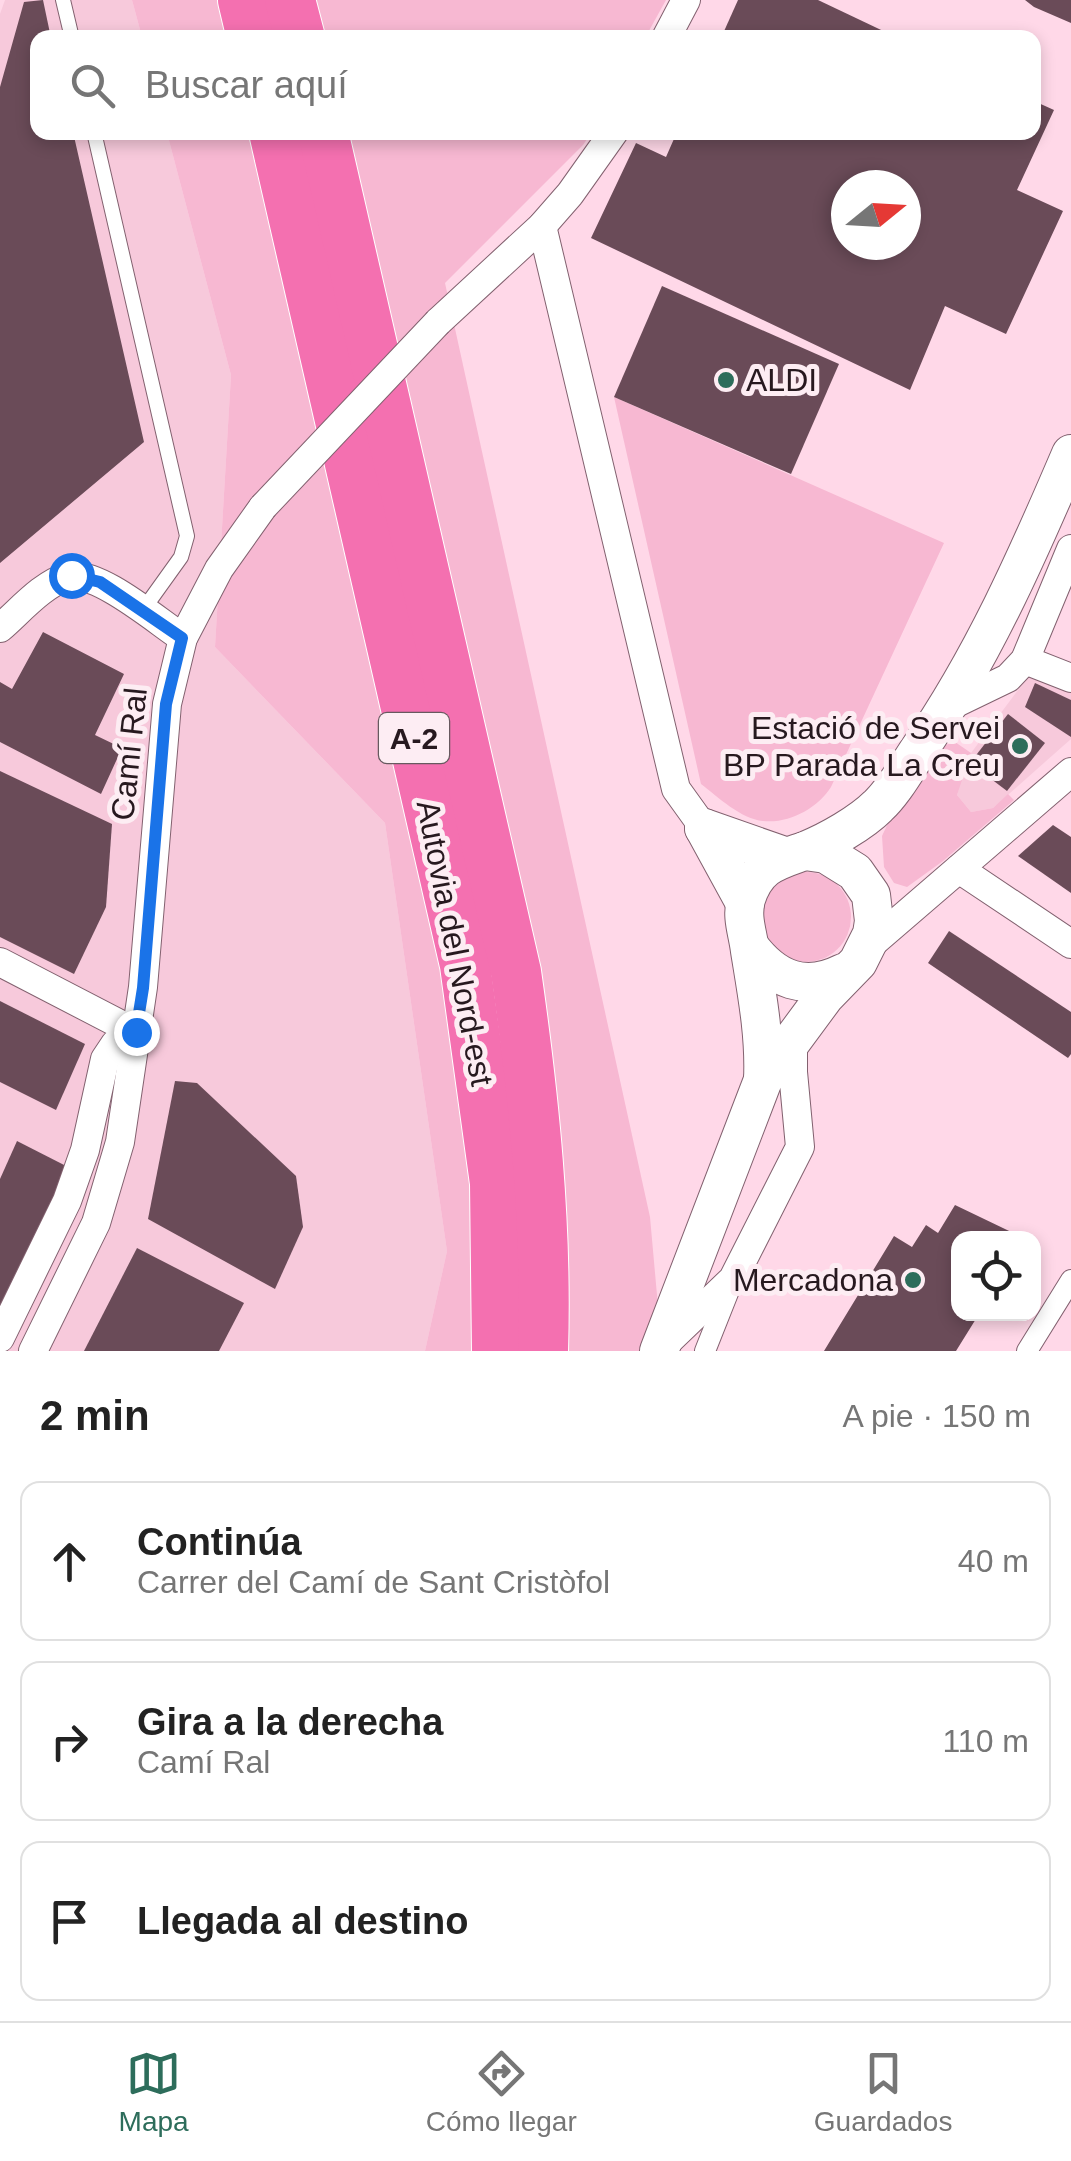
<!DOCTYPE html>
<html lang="es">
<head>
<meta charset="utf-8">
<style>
	body { margin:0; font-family:Helvetica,sans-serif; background:#f2f2f2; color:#222 }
	.controls { position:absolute; right:30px; bottom:30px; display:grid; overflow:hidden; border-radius:20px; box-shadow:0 5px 15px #0003 }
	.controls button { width:90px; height:90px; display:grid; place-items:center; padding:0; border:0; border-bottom:2px solid #e0e0e0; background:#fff; color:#222; font:50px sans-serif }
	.compass { position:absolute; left:831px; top:170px; width:90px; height:90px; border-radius:50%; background:#fff; box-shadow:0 5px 15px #0003; rotate:72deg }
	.stop { position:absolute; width:30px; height:30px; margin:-22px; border:8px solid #1a73e8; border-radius:50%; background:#fff }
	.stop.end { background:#1a73e8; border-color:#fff; box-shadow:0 2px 10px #0008 }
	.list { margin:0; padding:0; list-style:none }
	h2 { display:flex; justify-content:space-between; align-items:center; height:130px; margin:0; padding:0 40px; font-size:42px }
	h2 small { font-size:32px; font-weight:400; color:#767676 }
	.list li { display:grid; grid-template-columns:65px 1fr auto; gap:30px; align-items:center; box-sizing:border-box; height:160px; margin:0 20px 20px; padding:0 20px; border:2px solid #e0e0e0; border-radius:20px }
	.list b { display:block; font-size:38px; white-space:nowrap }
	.list p { margin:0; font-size:32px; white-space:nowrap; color:#767676 }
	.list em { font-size:32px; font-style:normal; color:#767676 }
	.icon { flex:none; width:55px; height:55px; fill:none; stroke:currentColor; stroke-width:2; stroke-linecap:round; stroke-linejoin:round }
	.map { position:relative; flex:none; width:1071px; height:1351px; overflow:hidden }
	.search { position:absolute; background:#fff; box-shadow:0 5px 15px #0003; left:30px; right:30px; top:30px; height:110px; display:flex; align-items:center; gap:25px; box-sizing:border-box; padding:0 35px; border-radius:20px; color:#767676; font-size:38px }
	.sheet { height:670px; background:#fff }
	nav { display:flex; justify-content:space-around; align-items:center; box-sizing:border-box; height:140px; border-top:2px solid #e0e0e0; background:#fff; font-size:28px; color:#767676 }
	nav a { display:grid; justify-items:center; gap:5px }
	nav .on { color:#2d6d5b }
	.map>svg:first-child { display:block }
</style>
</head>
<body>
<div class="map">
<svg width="1071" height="1351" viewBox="0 0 1071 1351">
	<rect width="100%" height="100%" fill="#ffd8e8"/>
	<!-- built -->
	<g fill="#f7c9db">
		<path d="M5 0H132L142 37 38 38V132L167 133 231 375 215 647 385 823 447 1251 425 1351H0V14Z"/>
		<path d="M1033 670 1071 686V739L993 808 971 812 957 795 965 765 971 753Z"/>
	</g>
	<!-- green -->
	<g fill="#f7b8d2">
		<path d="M132 0H666L645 38 142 37Z"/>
		<path d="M167 133H591L583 145 445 283 650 1217 662 1351H425L447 1251 385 823 215 647 231 375Z"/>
		<path d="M614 397 944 543 831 787C818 808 789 824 763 821 741 819 718 797 701 784Z"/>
		<path d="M955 742 971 753 957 795 971 812 993 808 1008 794 1014 800 943 861 907 887 894 883 884 867 882 836 896 806 936 748Z"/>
		<circle cx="806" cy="917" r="45"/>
	</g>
	<!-- building -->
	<g fill="#6a4b58" fill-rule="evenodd">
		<path d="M43 0 51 38H38V132H73L144 442 0 563V87L24 2Z"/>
		<path d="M738 0H818L898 38H721Z"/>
		<path d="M1025 0H1071V23L1034 7Z"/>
		<path d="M1034 101 1054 110 1017 190 1063 211 1006 334 945 306 910 390 591 238 636 143 666 157 677 132H1034ZM846 185H906V245H846Z"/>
		<path d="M662 286 839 364 791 474 614 397Z"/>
		<path d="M43 632 124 674 95 735 122 748 101 794 0 742V682L12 689Z"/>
		<path d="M1035 683 1071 700V737L1025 707Z"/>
		<path d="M1008 714 1045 743 1007 791 970 763Z"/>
		<path d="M0 771 112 824 106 907 74 974 0 937Z"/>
		<path d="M1053 825 1071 837V893L1018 856Z"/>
		<path d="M949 931 1071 1012V1054L1068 1058 928 963Z"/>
		<path d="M0 1001 85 1044 56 1110 0 1082Z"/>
		<path d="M175 1081 197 1083 296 1176 303 1227 275 1289 148 1219Z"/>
		<path d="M17 1141 70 1168 0 1320V1179Z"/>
		<path d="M955 1205 1024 1238H958V1314H979L956 1351H824L894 1236 912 1247 926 1225 938 1233Z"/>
		<path d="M137 1248 244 1303 219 1351H84Z"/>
	</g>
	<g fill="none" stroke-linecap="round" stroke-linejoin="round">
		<defs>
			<g id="service">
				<path d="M63 0 72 38"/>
				<path d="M94 132 187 536 181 557 143 610"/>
			</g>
			<g id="pedestrian">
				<path d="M705 1351 732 1283"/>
				<path d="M1027 1351 1071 1280"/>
			</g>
			<g id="minor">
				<path d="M666 38 686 0"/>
				<path d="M542 226 676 789 704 828"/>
				<path d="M438 322 542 226 570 194 614 132"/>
				<path d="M0 628C19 612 43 583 68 577 97 569 158 622 183 638"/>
				<path d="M1025 660 1071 678"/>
				<path d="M948 707 1008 678 1025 660 1071 549"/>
				<path d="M959 869 1071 944"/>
				<path d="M868 947 1071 772"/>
				<path d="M0 962 135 1032"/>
				<path d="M0 1338 67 1201 85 1150 105 1059 115 1044 135 1032"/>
				<path d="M664 1345 733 1279 800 1147 793 1072V1040"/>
				<path d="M33 1351 96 1223 120 1142 143 987 167 704 183 638 219 569 263 507"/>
			</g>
			<g id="secondary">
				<path d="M704 828 745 903"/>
				<path d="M704 828 784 856"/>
				<path d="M750 947C775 980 805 992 843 973"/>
				<path d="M763 1080C765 1036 757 994 750 951 748 933 741 918 746 899 757 864 777 861 807 850 829 841 861 823 878 806 894 791 906 769 918 751 982 659 1027 557 1071 454"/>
				<path d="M659 1351 763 1080 825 996 858 962 872 934 874 921 871 895 855 872 826 854 805 851"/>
			</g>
			<g id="motorway">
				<path d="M243 0 252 38"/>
				<path d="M290 0 300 38"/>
				<path d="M274 132 465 965 495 1183 497 1351"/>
				<path d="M323 132 516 972C534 1098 547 1224 543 1351"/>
			</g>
		</defs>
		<!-- service casing -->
		<use href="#service" stroke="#82616f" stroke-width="16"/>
		<!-- pedestrian casing -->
		<use href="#pedestrian" stroke="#82616f" stroke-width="22"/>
		<!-- minor casing -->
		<use href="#minor" stroke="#82616f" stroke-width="30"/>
		<!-- secondary casing -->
		<use href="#secondary" stroke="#82616f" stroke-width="40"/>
		<!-- motorway casing -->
		<use href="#motorway" stroke="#fff" stroke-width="52"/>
		<!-- service -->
		<use href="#service" stroke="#fff" stroke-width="14"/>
		<!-- pedestrian -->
		<use href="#pedestrian" stroke="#fff" stroke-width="20"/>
		<!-- minor -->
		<use href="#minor" stroke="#fff" stroke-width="28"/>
		<!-- secondary -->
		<use href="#secondary" stroke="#fff" stroke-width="38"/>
		<!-- motorway -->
		<use href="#motorway" stroke="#f470b0" stroke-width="50"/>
		<defs>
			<path id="minor-bridge" d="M263 507 438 322"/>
		</defs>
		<!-- minor-bridge casing -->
		<use href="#minor-bridge" stroke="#82616f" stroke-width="30" stroke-linecap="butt"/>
		<!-- minor-bridge -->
		<use href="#minor-bridge" stroke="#fff" stroke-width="28"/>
	</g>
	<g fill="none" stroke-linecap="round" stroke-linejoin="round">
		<!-- route -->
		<path stroke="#1a73e8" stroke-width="12" d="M71 575 100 582 182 638 166 704 143 988 136 1032"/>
	</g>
	<!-- markers -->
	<g fill="#2d6d5b" stroke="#fdedf3" stroke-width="4">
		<circle cx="726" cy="380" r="10"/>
		<circle cx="1020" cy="746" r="10"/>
		<circle cx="913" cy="1280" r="10"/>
	</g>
	<g text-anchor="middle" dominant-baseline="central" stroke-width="10" stroke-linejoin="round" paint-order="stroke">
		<!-- shield labels -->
		<rect fill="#fdedf3" stroke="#67595f" stroke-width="2.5" x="379" y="713" width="70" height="50" rx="8"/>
		<g font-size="30" font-weight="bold" fill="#27191f">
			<text x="414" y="738">A-2</text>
		</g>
		<!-- poi labels -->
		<g font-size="32" fill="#27191f" stroke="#fdedf3" text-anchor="end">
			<text x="746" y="380" text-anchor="start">ALDI</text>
			<text x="1000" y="728">Estació de Servei<tspan x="1000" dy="37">BP Parada La Creu</tspan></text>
			<text x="893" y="1280">Mercadona</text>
		</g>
		<!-- street labels -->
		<g font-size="32" fill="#27191f" stroke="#fdedf3">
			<text transform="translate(129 754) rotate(-84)">Camí Ral</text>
			<text transform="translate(455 943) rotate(79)">Autovia del Nord-est</text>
		</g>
	</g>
</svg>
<div class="controls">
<button><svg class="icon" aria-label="locate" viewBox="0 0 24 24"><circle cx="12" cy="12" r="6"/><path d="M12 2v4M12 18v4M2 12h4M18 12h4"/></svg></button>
</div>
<svg class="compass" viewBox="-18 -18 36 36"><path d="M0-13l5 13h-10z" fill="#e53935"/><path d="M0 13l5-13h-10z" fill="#767676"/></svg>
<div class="stop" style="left:71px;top:575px"></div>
<div class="stop end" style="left:136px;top:1032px"></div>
<div class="search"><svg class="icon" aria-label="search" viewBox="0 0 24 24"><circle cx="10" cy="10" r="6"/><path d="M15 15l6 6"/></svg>Buscar aquí</div>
</div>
<section class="sheet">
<h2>2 min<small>A pie · 150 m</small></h2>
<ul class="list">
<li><svg class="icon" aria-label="ahead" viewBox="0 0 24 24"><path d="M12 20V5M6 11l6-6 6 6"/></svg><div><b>Continúa</b><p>Carrer del Camí de Sant Cristòfol</p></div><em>40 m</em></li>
<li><svg class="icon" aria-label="right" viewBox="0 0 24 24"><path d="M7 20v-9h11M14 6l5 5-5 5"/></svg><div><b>Gira a la derecha</b><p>Camí Ral</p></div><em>110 m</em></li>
<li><svg class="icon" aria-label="arrive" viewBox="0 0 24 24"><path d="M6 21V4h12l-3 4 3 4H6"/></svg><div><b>Llegada al destino</b></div></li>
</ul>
</section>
<nav>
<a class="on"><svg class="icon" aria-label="map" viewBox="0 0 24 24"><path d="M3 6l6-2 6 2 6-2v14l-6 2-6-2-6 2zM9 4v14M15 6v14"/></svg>Mapa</a>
<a><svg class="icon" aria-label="directions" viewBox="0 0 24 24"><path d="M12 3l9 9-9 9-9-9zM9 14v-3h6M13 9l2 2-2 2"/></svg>Cómo llegar</a>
<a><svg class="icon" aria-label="saved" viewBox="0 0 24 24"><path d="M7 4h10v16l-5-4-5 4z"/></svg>Guardados</a>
</nav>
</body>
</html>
